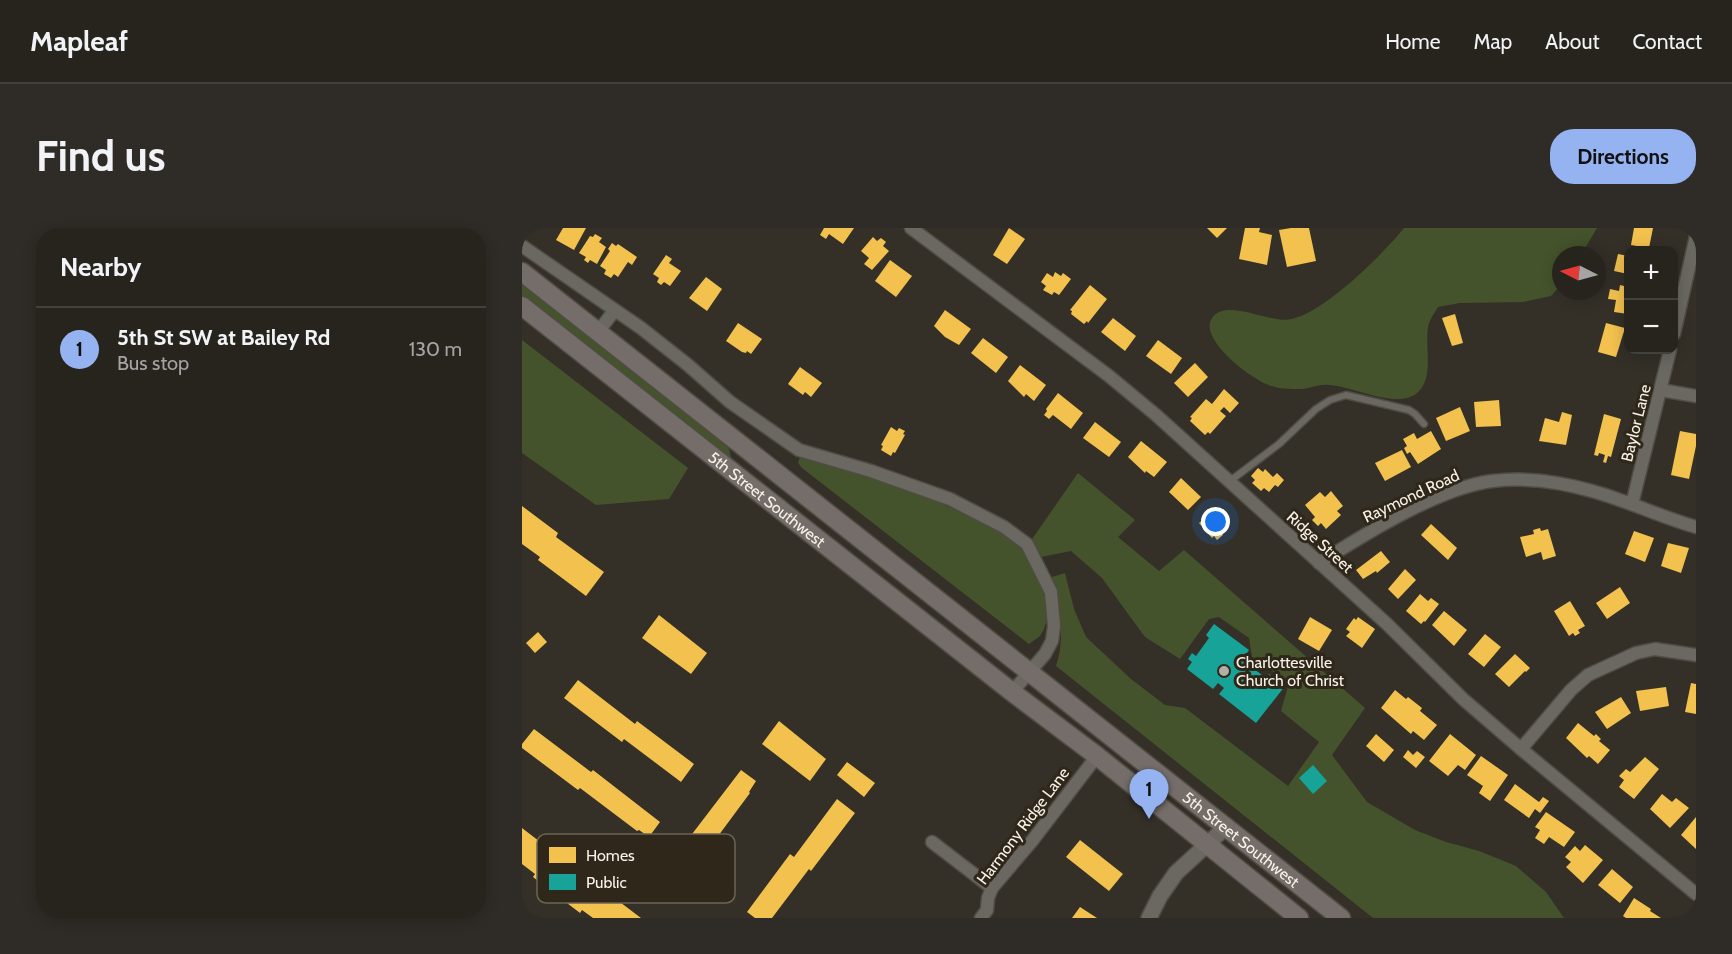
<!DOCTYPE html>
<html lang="en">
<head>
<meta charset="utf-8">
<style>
	body { margin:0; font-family:Cabin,sans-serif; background:#2f2c27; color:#f1f3f6 }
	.controls { position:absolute; right:18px; top:18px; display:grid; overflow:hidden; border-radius:12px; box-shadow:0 3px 15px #0003 }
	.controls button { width:54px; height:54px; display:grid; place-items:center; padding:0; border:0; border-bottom:2px solid #43413c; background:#27241e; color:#f1f3f6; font:30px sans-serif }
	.compass { position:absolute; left:1030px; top:18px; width:54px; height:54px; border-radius:50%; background:#27241e; box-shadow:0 3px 15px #0003; rotate:276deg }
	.you { position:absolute; left:694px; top:294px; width:21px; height:21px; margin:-15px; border:4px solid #fff; border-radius:50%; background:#1a73e8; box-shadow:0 0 0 9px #1a73e833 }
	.badge { display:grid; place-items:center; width:39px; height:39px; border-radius:50%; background:#95b2f1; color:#111; font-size:20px; font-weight:700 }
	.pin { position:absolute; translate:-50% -50px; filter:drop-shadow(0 2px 3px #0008) }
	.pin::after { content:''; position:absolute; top:32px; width:21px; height:18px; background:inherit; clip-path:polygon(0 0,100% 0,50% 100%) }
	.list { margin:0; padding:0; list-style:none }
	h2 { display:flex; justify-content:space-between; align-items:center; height:78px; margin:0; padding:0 24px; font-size:26px }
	h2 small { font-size:20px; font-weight:400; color:#a4a4a4 }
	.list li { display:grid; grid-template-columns:39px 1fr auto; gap:18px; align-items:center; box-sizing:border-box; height:84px; padding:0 24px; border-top:2px solid #43413c }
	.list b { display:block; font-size:22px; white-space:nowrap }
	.list p { margin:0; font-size:20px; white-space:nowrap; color:#a4a4a4 }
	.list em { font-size:20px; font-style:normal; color:#a4a4a4 }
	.map { position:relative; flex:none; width:1174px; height:690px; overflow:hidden; border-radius:24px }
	header { display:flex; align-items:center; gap:36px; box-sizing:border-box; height:84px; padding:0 30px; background:#27241e; border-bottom:2px solid #43413c }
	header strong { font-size:28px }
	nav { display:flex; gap:33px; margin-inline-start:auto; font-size:21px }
	.intro { display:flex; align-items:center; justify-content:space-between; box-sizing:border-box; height:144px; padding:0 36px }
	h1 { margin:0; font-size:42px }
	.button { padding:15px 27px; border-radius:24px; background:#95b2f1; color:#111; font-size:21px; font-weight:700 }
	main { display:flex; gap:36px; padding:0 36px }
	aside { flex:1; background:#27241e; border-radius:24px; box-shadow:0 3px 15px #0003 }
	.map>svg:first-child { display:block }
</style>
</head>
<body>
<header>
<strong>Mapleaf</strong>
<nav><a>Home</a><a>Map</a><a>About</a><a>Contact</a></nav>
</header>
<div class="intro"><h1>Find us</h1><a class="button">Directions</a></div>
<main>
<aside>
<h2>Nearby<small></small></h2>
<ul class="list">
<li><span class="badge">1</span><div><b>5th St SW at Bailey Rd</b><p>Bus stop</p></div><em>130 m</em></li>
</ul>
</aside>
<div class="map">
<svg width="1174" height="690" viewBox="0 0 1174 690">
	<rect width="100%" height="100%" fill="#343028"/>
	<!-- green -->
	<g fill="#44532b">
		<path d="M882 0H1075L1059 27H1039V57L1029 68 1001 74 938 75 916 79C913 84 909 90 907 95 901 115 914 149 895 165 876 182 830 158 807 157 798 156 789 160 780 161 772 161 761 161 753 159 734 156 678 113 689 92 701 67 749 97 770 91 804 83 860 27 882 0Z"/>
		<path d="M0 53 201 210 207 221 210 233 0 69Z"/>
		<path d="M0 112 166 240 147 271 74 277 0 225Z"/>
		<path d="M278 229 389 262 481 303 497 315 519 353 526 388 522 401 518 408 507 416 280 240 276 235Z"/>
		<path d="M556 245 613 292 596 309 637 343 662 322 843 480 810 527 845 574 893 602 924 614 957 623 994 638 1024 664 1042 690H851L534 438C544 409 537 377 530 349L543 345 552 381 564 409 609 451 643 477 663 480 766 558 797 514 759 483 767 455 730 429 727 410 697 389 687 391 658 431 623 409 580 350 549 323 519 329 514 320 508 314Z"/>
	</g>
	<!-- homes -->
	<g fill="#f2c14e">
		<path d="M41 0H64L52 22 34 12Z"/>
		<path d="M302 0H332L321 16 307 6 304 11 298 7Z"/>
		<path d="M487 0 503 11 485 36 471 27Z"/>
		<path d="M685 0H705L695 10Z"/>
		<path d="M723 0H738L737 4 750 7 745 37 717 31Z"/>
		<path d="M769 0H787L794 33 765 39 757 2Z"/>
		<path d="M1112 0H1131L1127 20 1109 17Z"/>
		<path d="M73 6 80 10 77 14 84 19 75 36 68 32 66 35 62 32 64 29 57 25 68 8 71 9Z"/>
		<path d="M351 9 355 13 359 10 364 14 361 18 367 23 350 42 342 36 347 30 339 23Z"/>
		<path d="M90 15 94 18 96 16 115 29 110 37 106 34 96 49 92 46 89 50 82 46 84 42 78 38 88 23 86 21Z"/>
		<path d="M1096 26 1106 28V46L1092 43Z"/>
		<path d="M144 27 150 31 147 35 159 43 148 58 142 54 139 57 135 54 137 50 131 46Z"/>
		<path d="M368 32 390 48 374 69 353 53Z"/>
		<path d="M533 44 539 48 541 45 549 51 537 67 532 64 530 67 521 62 524 58 519 54 525 45 531 49Z"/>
		<path d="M184 49 200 61 185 83 167 70Z"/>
		<path d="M568 57 585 71 566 95 565 93 562 96 549 86 550 83 548 82Z"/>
		<path d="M1098 57 1106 59V86L1092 84 1094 72 1086 71 1088 61 1097 63Z"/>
		<path d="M423 82 449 101 437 117 423 109 412 98Z"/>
		<path d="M933 86 941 115 930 118 920 90Z"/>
		<path d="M591 90 614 108 603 123 579 104Z"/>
		<path d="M216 95 240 111 229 126 225 123 224 125 220 124 204 113Z"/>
		<path d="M1084 95 1103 100 1094 129 1076 124Z"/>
		<path d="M461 110 486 129 474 145 449 125Z"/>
		<path d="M636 112 660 130 649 146 624 128Z"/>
		<path d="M673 135 686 149 666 169 652 155Z"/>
		<path d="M498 137 524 157 512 173 504 166 502 169 486 153Z"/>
		<path d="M278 139 300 155 289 169 283 164 281 167 266 156Z"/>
		<path d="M702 161 717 175 708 185 702 179 698 183 704 188 688 206 686 204 683 207 668 193 670 190 668 189 684 171 690 176Z"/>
		<path d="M536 165 561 185 549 201 531 187 527 191 522 187 525 183 524 181Z"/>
		<path d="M977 172 979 198 954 199 952 174Z"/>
		<path d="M938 179 948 203 924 213 914 190Z"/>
		<path d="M1040 184 1050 187 1044 217 1017 213 1023 190 1037 194Z"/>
		<path d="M1082 186 1099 191 1089 229 1086 228 1084 235 1081 234 1083 227 1077 225 1076 228 1072 227Z"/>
		<path d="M573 194 599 214 587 229 561 210Z"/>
		<path d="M369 199 375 203 377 200 383 203 381 206 383 207 373 225 371 224 369 228 359 222 361 218 359 217Z"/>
		<path d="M909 203 919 221 896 236 888 224 885 226 882 220 885 218 881 211 892 205 895 211Z"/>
		<path d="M1158 203 1174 206V218L1167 251 1149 247Z"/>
		<path d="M619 213 645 234 632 249 624 243 623 245 606 229Z"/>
		<path d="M880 222 889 239 863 253 853 235Z"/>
		<path d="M736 240 741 244 743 241 751 249 755 245 762 252 756 259 753 257 747 264 742 260 739 263 730 255 733 252 729 248Z"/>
		<path d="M659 250 679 269 666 282 647 264Z"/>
		<path d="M809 263 821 278 815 283 819 287 804 301 799 295 796 298 790 292 793 289 783 277 798 264 803 269Z"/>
		<path d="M0 278 36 305 34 309 82 344 64 368 16 332 18 329 0 316Z"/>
		<path d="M691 283 696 287 698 285 706 294 698 303 701 307 695 312 692 308 690 310 677 295Z"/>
		<path d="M909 296 935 320 926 332 899 307Z"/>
		<path d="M1018 300 1019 303 1026 301 1034 328 1021 332 1019 324 1004 329 998 309 1012 306 1011 302Z"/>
		<path d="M1112 303 1132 310 1123 334 1103 326Z"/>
		<path d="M1146 315 1167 320 1159 345 1139 338Z"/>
		<path d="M859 323 868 334 855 345 854 343 841 351 834 342Z"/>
		<path d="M883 341 894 352 876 371 866 361Z"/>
		<path d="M1098 359 1108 375 1085 391 1074 375Z"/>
		<path d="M898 366 906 373 909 370 917 376 903 394 902 393 899 396 884 383Z"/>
		<path d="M1048 373 1063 398 1056 402 1058 405 1053 408 1051 405 1047 408 1032 383Z"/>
		<path d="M922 383 945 402 932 418 910 397Z"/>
		<path d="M137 387 185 425 169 446 120 410Z"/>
		<path d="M788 389 810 402 797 423 776 411Z"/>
		<path d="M836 389 853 401 840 420 824 408 828 404 824 401 832 390 834 392Z"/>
		<path d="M16 404 25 414 13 425 4 415Z"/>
		<path d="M963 406 979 419 962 439 946 426Z"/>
		<path d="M993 426 1008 440 1004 444 1003 443 987 459 973 446Z"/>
		<path d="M56 452 113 496 115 493 172 536 159 554 102 511 100 514 42 470Z"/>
		<path d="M1169 455 1174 456V486L1163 484Z"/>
		<path d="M1144 459 1147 478 1118 483 1114 463Z"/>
		<path d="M873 462 884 471 886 469 900 480 898 483 915 497 902 512 891 503 889 506 859 480Z"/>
		<path d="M1099 469 1109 485 1085 501 1073 484Z"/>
		<path d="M257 493 304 531 288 553 240 516Z"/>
		<path d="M1056 495 1072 508 1074 506 1079 511 1077 513 1088 522 1076 536 1067 528 1065 530 1044 510Z"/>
		<path d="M12 501 69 544 71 542 138 594 127 609 117 602 115 603 58 560 56 562 0 520V516Z"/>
		<path d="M854 506 872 522 862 534 844 518Z"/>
		<path d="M928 506 954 527 943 542 936 537 926 548 907 533Z"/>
		<path d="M886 522 891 527 895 523 903 529 894 540 881 529Z"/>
		<path d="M959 528 986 547 968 573 957 565 961 558 945 547Z"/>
		<path d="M1123 529 1137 541 1112 571 1097 559 1102 552 1097 548 1104 541 1108 544Z"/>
		<path d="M325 534 353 555 342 569 315 547Z"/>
		<path d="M219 542 234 553 227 564 228 565 185 623 167 610Z"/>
		<path d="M993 556 1017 574 1021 569 1027 573 1018 585 1013 581 1007 590 982 572Z"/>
		<path d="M1140 566 1150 574 1154 570 1167 580 1148 600 1128 581Z"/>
		<path d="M315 571 333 585 289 643 287 641 250 690H233L225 684 268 626 272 629Z"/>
		<path d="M1024 584 1053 604 1042 619 1027 609 1022 616 1013 610 1018 602 1013 599Z"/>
		<path d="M1174 589V621L1159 607Z"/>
		<path d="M0 600 30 623 28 626 75 662 78 659 119 690H71L60 682 58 685 11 649 13 646 0 636Z"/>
		<path d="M558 612 601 646 587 663 544 629Z"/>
		<path d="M1063 617 1081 632 1061 655 1044 639 1049 634 1043 629 1053 618 1058 623Z"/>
		<path d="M1090 641 1111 659 1098 675 1076 657Z"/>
		<path d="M1112 670 1129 681 1128 683 1139 690H1104L1101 688Z"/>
		<path d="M558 679 575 690H550Z"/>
	</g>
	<!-- public -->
	<g fill="#17a398">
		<path d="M692 396 727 422 720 432 744 450 747 446 763 458 734 495 697 466 702 460 696 455 691 461 665 441 670 434 666 431 670 425 674 428 687 410 684 407Z"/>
		<path d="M791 537 805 553 791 566 777 550Z"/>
	</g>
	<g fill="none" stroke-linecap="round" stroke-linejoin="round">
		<defs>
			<path id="service" d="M708 253 757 216 794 181 808 172 824 167 887 182 893 186 902 196"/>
			<g id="minor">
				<path d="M389 0 587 148 634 187 865 396 941 471 999 521 1174 666"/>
				<path d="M0 18 119 100 166 137 208 174 277 222 349 243 428 271 482 299 505 316 529 364 532 398 530 413 523 426 490 464"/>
				<path d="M76 104 92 83"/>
				<path d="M1152 106 1174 8"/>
				<path d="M1139 162 1174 168"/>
				<path d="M1110 276 1148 122"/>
				<path d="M797 335C843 306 916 260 970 253 1003 249 1039 254 1070 263 1106 273 1139 289 1174 299"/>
				<path d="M999 521 1049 462 1066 447 1114 425 1133 421 1174 427"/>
				<path d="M410 614 470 660"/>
				<path d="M459 690 465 682 466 670 470 660 510 613 575 528"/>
			</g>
			<path id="tertiary" d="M627 690 638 668 654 645 705 598"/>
			<g id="secondary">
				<path id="s1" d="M0 44 819 690"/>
				<path id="s2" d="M0 78 490 464 575 528 777 690"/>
			</g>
		</defs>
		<!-- service casing -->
		<use href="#service" stroke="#504c45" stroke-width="9"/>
		<!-- minor casing -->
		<use href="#minor" stroke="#504c45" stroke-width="15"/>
		<!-- tertiary casing -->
		<use href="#tertiary" stroke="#504c45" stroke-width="18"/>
		<!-- secondary casing -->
		<use href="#secondary" stroke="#504c45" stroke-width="21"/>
		<!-- service -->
		<use href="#service" stroke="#6b6862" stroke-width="6"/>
		<!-- minor -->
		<use href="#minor" stroke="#6b6862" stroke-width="12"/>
		<!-- tertiary -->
		<use href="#tertiary" stroke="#6b6862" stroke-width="15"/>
		<!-- secondary -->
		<use href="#secondary" stroke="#746d69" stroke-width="18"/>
	</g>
	<!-- markers -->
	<circle fill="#b3aea5" stroke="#2f2719" stroke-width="2" cx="702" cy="443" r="6"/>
	<g text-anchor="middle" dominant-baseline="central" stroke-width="6" stroke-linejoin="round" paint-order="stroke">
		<!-- street labels -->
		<g font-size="16" fill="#f8f2e9" stroke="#2f2719">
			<text transform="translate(1114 195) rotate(-76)">Baylor Lane</text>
			<text transform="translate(889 268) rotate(-25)">Raymond Road</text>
			<text stroke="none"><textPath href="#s2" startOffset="312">5th Street Southwest</textPath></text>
			<text transform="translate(798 314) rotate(42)">Ridge Street</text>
			<text transform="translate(501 598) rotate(-53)">Harmony Ridge Lane</text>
			<text stroke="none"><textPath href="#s1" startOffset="916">5th Street Southwest</textPath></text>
		</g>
		<!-- poi labels -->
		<g font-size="16" fill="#f8f2e9" stroke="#2f2719" text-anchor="start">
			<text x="714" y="434">Charlottesville<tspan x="714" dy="18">Church of Christ</tspan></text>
		</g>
	</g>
	<!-- legend -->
	<rect x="15" y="606" width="198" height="69" rx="9" fill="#2f2719" stroke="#6b6457" stroke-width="1.5"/>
	<rect x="27" y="619" width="27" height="16" fill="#f2c14e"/>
	<rect x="27" y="646" width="27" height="16" fill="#17a398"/>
	<g font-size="16" fill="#f8f2e9">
		<text x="64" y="633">Homes</text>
		<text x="64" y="660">Public</text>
	</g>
</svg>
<div class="controls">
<button>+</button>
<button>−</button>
</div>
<svg class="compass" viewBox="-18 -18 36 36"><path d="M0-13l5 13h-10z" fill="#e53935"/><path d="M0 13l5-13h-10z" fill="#a4a4a4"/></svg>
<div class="you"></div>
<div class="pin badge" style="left:627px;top:591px">1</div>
</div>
</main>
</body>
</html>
